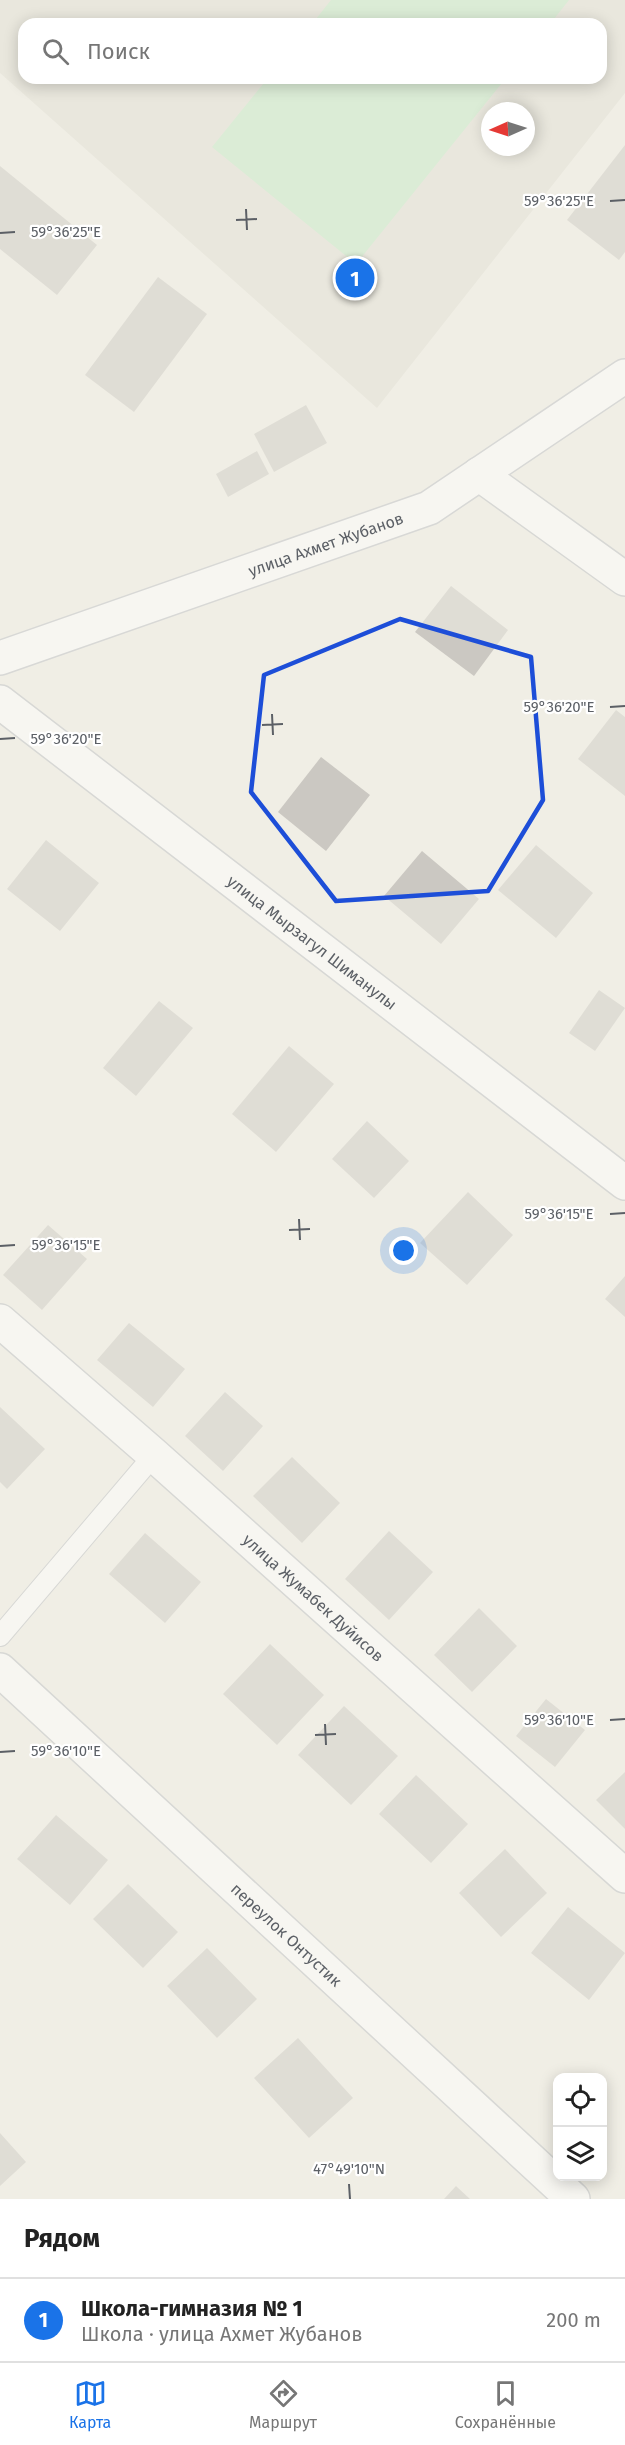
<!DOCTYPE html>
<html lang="ru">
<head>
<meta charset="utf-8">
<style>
	body { margin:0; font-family:"Fira Sans",sans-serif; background:#f6f6f6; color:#222 }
	.controls { position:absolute; right:18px; bottom:18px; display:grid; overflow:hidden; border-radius:12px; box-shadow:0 3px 15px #0003 }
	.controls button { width:54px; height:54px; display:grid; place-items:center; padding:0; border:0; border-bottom:2px solid #e0e0e0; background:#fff; color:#222; font:30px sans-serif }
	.compass { position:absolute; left:481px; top:102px; width:54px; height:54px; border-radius:50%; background:#fff; box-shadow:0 3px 15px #0003; rotate:267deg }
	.you { position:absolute; left:404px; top:1251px; width:21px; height:21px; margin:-15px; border:4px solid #fff; border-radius:50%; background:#1a73e8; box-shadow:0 0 0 9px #1a73e833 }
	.badge { display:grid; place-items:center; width:39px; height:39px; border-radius:50%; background:#1a73e8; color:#fff; font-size:20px; font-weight:700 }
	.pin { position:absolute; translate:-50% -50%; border:3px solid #fff; box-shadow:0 2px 6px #0006 }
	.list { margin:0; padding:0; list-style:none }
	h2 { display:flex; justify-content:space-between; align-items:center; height:78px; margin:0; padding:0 24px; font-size:26px }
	h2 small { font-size:20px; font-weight:400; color:#767676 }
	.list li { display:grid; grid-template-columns:39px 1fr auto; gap:18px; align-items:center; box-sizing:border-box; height:84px; padding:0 24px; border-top:2px solid #e0e0e0 }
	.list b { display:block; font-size:22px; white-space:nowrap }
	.list p { margin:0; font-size:20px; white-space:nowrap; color:#767676 }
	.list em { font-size:20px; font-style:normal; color:#767676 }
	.icon { flex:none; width:33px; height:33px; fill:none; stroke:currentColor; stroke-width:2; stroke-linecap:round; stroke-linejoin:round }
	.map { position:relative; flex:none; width:625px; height:2199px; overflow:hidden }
	.search { position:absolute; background:#fff; box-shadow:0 3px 15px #0003; left:18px; right:18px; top:18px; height:66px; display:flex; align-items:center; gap:15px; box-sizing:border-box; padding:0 21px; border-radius:18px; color:#767676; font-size:22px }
	.sheet { height:162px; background:#fff }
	nav { display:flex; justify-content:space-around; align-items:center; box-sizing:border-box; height:84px; border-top:2px solid #e0e0e0; background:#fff; font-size:16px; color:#767676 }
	nav a { display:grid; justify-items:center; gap:3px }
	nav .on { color:#1a73e8 }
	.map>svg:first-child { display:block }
</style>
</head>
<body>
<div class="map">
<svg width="625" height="2199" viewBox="0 0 625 2199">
	<rect width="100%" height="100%" fill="#f0eee5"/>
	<!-- education -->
	<path fill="#e0ded3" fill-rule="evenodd" d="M0 0H625V93L377 408 0 73ZM24 24H601V78H24ZM490 111H526V147H490Z"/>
	<!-- pitch -->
	<g fill="#c0e9c3">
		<path d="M331 0H569L550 24H312Z"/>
		<path d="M268 78H506L356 264 212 147Z"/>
	</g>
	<!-- building -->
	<g fill="#cbc8c2">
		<path d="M625 145V252L619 260 567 220Z"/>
		<path d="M0 166 97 245 57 295 0 249Z"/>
		<path d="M158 277 207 314 134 412 85 375Z"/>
		<path d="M306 405 327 443 274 472 254 434Z"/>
		<path d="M257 451 269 474 228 497 216 474Z"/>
		<path d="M451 586 508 630 474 676 415 632Z"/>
		<path d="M616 710 625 717V796L578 759Z"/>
		<path d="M321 757 370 795 326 851 278 812Z"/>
		<path d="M46 840 99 883 60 931 7 889Z"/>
		<path d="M536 845 593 893 556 938 498 890Z"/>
		<path d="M422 851 479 899 441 944 384 896Z"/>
		<path d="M599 990 625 1008 595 1051 569 1033Z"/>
		<path d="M159 1001 193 1028 136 1096 103 1068Z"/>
		<path d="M289 1046 334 1084 276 1152 232 1114Z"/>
		<path d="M367 1121 409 1161 374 1198 332 1159Z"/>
		<path d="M468 1192 513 1235 467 1285 420 1243Z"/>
		<path d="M48 1225 87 1259 42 1310 3 1275Z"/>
		<path d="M625 1276V1317L605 1299Z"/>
		<path d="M129 1323 185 1369 153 1407 97 1360Z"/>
		<path d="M225 1392 263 1426 223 1471 185 1436Z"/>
		<path d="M0 1407 45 1449 7 1489 0 1482Z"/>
		<path d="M292 1457 340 1503 302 1543 253 1496Z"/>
		<path d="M389 1531 433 1572 389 1620 345 1579Z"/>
		<path d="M145 1533 201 1582 165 1623 109 1574Z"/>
		<path d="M479 1608 517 1646 472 1692 434 1655Z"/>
		<path d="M270 1644 324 1695 277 1745 223 1694Z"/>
		<path d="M546 1699 585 1730 555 1767 516 1736Z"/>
		<path d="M344 1706 398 1756 351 1805 298 1755Z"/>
		<path d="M625 1772V1829L596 1800Z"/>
		<path d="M416 1775 468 1824 431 1863 379 1814Z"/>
		<path d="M56 1815 108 1860 70 1905 17 1859Z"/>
		<path d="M505 1849 547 1893 501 1937 459 1893Z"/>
		<path d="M128 1884 178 1932 143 1968 93 1919Z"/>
		<path d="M568 1907 625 1953 589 2000 531 1953Z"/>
		<path d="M207 1948 257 1999 217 2038 167 1986Z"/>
		<path d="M298 2038 353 2098 309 2138 254 2078Z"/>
		<path d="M0 2133 26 2162 0 2186Z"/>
		<path d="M456 2186 470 2199H444Z"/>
	</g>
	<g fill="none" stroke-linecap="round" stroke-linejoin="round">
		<defs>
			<path id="lane" d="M0 1636 154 1455"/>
			<g id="street">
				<path d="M479 474 625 579"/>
				<path id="s1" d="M0 702 625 1183"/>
				<path id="s2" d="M0 1321 154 1455 625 1876"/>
				<path id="s3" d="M0 1670 573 2199"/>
			</g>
			<g id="secondary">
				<path id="s4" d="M0 658 429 508 625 376"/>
			</g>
		</defs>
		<!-- lane casing -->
		<use href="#lane" stroke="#b9bcc1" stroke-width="22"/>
		<!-- street casing -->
		<use href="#street" stroke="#b9bcc1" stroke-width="36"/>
		<!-- secondary casing -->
		<use href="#secondary" stroke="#babdc3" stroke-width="36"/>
		<!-- lane -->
		<use href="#lane" stroke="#fff" stroke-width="20"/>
		<!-- street -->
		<use href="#street" stroke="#fff" stroke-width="33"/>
		<!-- secondary -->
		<use href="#secondary" stroke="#fff" stroke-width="33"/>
	</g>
	<!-- marked area -->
	<path d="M0 0H625V2199H0ZM400 619 531 657 543 800 488 891 336 901 251 792 264 675Z" fill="#f0eee5" fill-opacity=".55" fill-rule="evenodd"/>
	<path fill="none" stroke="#1d4ed8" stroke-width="4.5" stroke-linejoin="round" d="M400 619 531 657 543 800 488 891 336 901 251 792 264 675Z"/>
	<!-- ticks -->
	<path fill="none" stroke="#5c6066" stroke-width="2" d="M610 201 625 200M246 209 247 230M236 220 257 219M0 233 15 232M610 707 625 706M272 714 273 735M262 725 283 724M0 739 15 738M610 1214 625 1213M299 1219 300 1240M289 1230 310 1229M0 1246 15 1245M610 1720 625 1719M325 1724 326 1745M315 1735 336 1734M0 1752 15 1751M349 2184 350 2199"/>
	<g text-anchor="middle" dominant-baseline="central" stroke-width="4.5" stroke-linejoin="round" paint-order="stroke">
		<!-- street labels -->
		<g font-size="16" fill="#5c6066" stroke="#fff">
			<text stroke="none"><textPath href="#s4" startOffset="345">улица Ахмет Жубанов</textPath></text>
			<text stroke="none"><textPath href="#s1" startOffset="394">улица Мырзагул Шиманулы</textPath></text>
			<text stroke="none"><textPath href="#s2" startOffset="418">улица Жумабек Дуйисов</textPath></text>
			<text stroke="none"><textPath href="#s3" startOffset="390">переулок Онтустик</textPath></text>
		</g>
	</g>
	<g font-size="15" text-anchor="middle" fill="#5c6066" stroke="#fff" stroke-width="4.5" stroke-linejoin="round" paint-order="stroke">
		<text x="559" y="206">59°36'25"E</text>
		<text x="66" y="237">59°36'25"E</text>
		<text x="559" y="712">59°36'20"E</text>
		<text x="66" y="744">59°36'20"E</text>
		<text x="559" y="1219">59°36'15"E</text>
		<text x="66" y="1250">59°36'15"E</text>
		<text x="559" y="1725">59°36'10"E</text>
		<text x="66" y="1756">59°36'10"E</text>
		<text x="349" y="2174">47°49'10"N</text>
	</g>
</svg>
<div class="controls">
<button><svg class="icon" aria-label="locate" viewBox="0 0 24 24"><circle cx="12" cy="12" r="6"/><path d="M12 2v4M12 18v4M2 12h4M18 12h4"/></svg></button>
<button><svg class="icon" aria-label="layers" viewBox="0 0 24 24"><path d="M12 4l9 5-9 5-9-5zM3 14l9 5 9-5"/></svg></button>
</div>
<svg class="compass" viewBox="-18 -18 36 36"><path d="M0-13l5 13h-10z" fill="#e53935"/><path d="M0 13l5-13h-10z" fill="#767676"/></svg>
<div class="you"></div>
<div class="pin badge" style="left:355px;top:278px">1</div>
<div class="search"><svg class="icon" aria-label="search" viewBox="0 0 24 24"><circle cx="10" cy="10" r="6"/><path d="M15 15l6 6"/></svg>Поиск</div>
</div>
<section class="sheet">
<h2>Рядом<small></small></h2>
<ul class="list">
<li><span class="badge">1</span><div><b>Школа-гимназия № 1</b><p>Школа · улица Ахмет Жубанов</p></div><em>200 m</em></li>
</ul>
</section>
<nav>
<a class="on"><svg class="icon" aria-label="map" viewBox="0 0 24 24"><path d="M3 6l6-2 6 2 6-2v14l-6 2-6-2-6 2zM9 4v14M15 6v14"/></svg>Карта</a>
<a><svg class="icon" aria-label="directions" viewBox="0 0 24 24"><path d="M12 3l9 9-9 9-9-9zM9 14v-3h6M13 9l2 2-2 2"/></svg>Маршрут</a>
<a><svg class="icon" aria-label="saved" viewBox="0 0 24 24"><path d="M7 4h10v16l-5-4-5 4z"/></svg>Сохранённые</a>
</nav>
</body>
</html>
